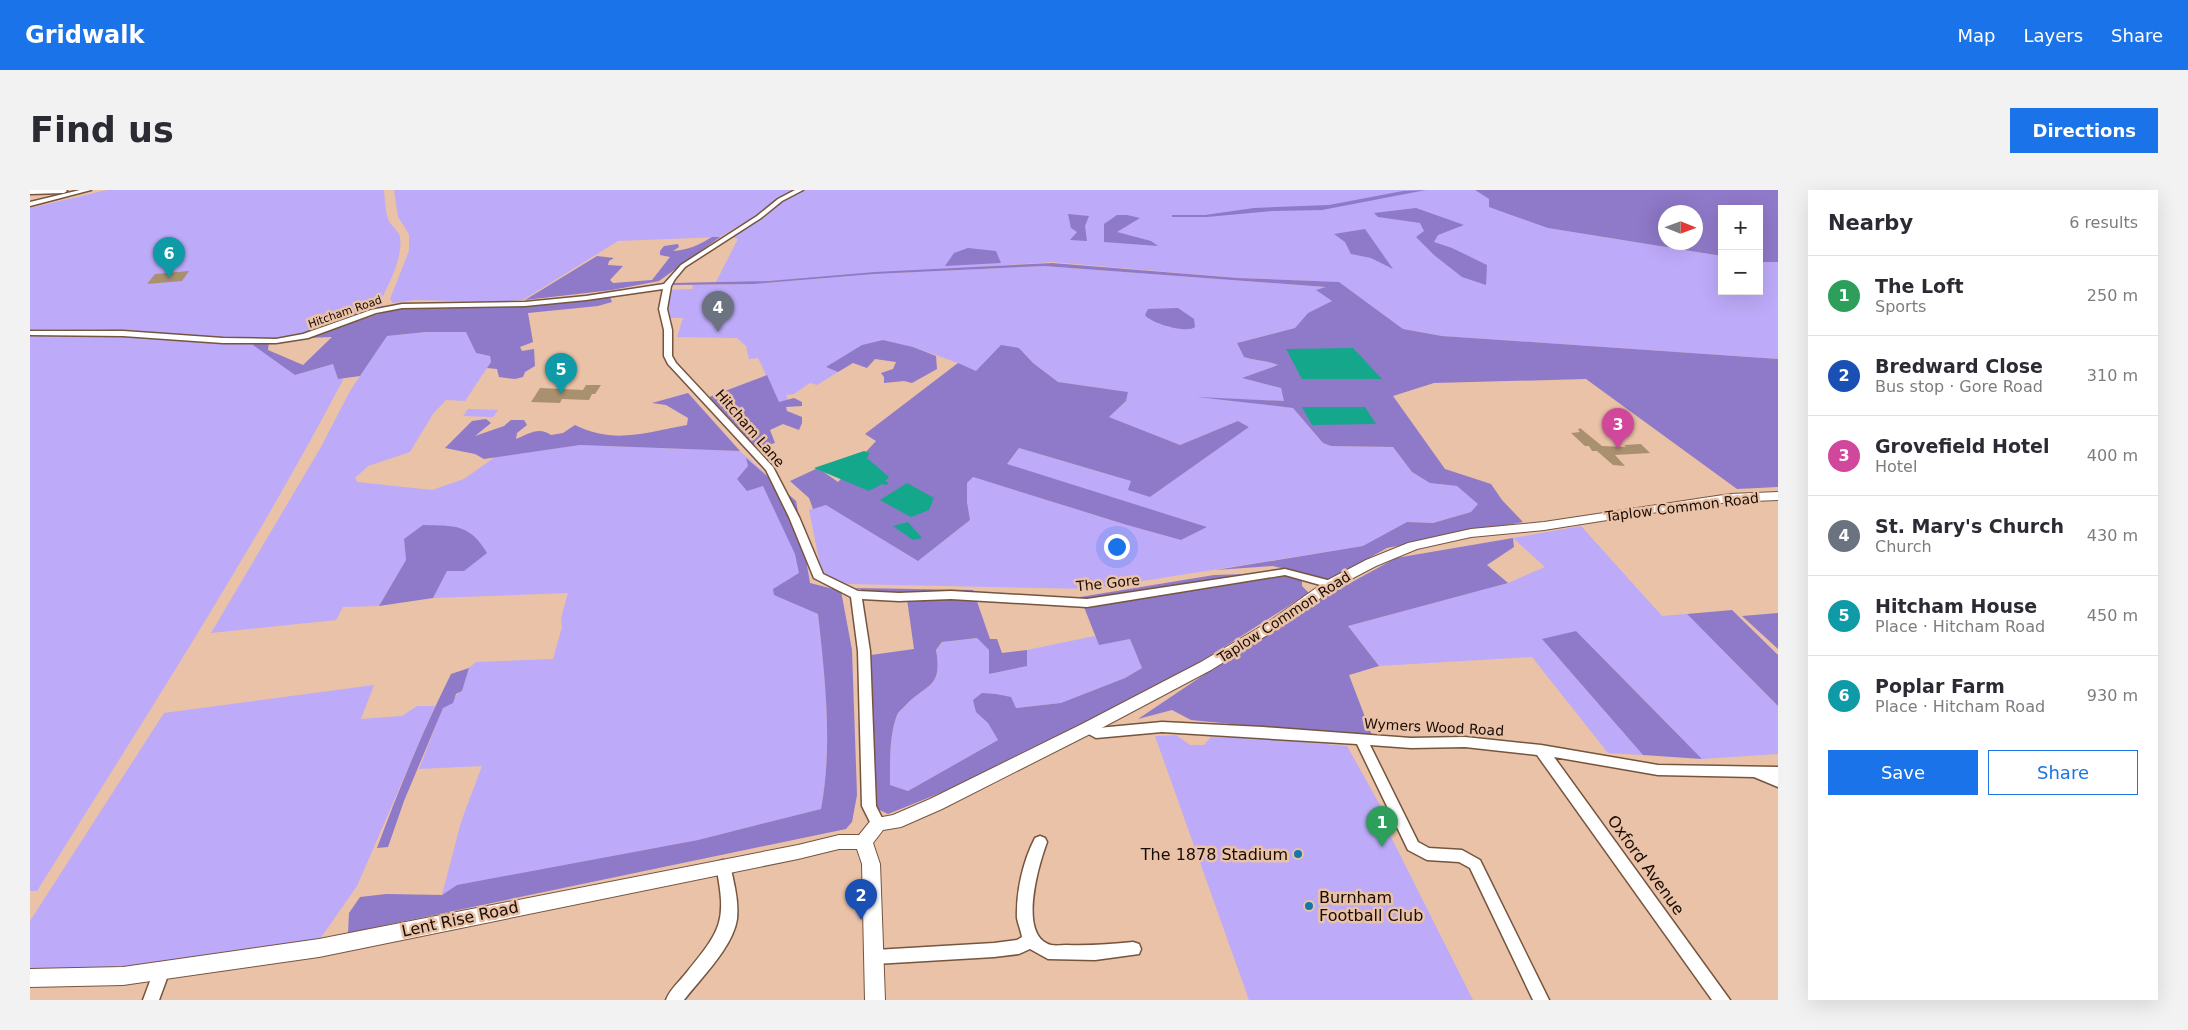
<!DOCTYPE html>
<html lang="en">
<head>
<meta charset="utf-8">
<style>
	body { margin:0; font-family:"DejaVu Sans",sans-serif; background:#f2f2f3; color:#2b2b33 }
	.controls { position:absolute; right:15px; top:15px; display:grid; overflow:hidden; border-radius:0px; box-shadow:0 5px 20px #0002 }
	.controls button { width:45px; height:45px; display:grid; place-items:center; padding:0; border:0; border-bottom:1px solid #e1e1e2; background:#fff; color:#2b2b33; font:25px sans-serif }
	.compass { position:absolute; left:1628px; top:15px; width:45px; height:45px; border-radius:50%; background:#fff; box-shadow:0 5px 20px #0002; rotate:91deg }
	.you { position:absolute; left:1086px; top:356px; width:18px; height:18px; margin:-12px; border:4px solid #fff; border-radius:50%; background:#1a73e8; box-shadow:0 0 0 8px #1a73e833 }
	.badge { display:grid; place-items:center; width:32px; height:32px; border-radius:50%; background:#1a73e8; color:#fff; font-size:16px; font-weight:700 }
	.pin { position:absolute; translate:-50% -41px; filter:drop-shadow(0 1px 2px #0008) }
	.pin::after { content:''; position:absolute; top:26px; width:18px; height:15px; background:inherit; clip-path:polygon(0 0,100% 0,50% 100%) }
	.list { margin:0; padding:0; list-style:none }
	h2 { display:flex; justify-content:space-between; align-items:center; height:65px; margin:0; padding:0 20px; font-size:21px }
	h2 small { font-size:16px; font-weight:400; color:#7c7c81 }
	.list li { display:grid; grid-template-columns:32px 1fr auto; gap:15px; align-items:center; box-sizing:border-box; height:80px; padding:0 20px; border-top:1px solid #e1e1e2 }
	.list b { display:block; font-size:19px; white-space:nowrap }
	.list p { margin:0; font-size:16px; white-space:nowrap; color:#7c7c81 }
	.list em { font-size:16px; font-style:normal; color:#7c7c81 }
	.actions { display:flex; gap:10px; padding:15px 20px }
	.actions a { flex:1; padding:11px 0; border:1px solid #1a73e8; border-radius:0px; text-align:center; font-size:18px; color:#1a73e8 }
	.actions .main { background:#1a73e8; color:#fff }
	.map { position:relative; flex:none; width:1748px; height:810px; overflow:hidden; border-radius:0px }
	header { display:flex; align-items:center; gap:30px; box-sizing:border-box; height:70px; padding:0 25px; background:#1a73e8; color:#fff }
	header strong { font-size:24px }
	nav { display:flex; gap:28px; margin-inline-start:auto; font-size:18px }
	.intro { display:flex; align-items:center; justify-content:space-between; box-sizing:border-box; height:120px; padding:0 30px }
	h1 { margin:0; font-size:35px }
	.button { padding:12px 22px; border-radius:0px; background:#1a73e8; color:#fff; font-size:18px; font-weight:700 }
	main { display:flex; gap:30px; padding:0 30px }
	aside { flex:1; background:#fff; border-radius:0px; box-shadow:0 5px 20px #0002 }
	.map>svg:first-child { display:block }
</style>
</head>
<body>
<header>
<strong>Gridwalk</strong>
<nav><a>Map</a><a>Layers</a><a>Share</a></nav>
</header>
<div class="intro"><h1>Find us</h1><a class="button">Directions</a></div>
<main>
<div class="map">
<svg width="1748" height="810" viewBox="0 0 1748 810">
	<rect width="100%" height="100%" fill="#e9c2a8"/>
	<!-- green -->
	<g fill="#bdaaf8">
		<path d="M77 0H354C355 10 355 22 359 31 362 37 369 41 370 47 373 69 359 92 351 111L354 116 275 144 252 149 175 147 70 139H0V18Z"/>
		<path d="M364 0H761L720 29 690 47 588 51 493 110 469 112 385 110 363 113 360 109 379 61V44L368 27Z"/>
		<path d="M774 0H1445L1459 9 1518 38 1692 66V101H1729V72H1748V169L1412 146 1373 139 1309 92 1208 88 1022 72 739 91 686 92 708 49 701 47 733 28 750 13Z"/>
		<path d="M1014 76 1297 97 1286 100 1303 111 1278 123 1265 138 1207 153 1214 167C1226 171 1237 170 1248 175L1213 188 1251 198 1255 211 1177 208 1263 218 1293 253 1301 256 1363 257 1382 282 1400 293 1427 296 1449 314 1441 322 1403 333 1377 332 1334 356 1062 399 817 394 792 385 779 320 795 314 888 371 940 330 937 312V293L943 287 1097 335 1151 350 1177 337 976 275 989 258 1101 291 1120 307 1219 237 1208 231 1150 255 1079 227 1096 211 1098 202 1028 192 1003 173 989 158 946 182 928 173 883 157 853 150 796 177 808 182 787 195 780 193 764 204 756 205 758 210 749 212 728 168 719 169 716 156 707 148 647 147 653 128H638L634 119 637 100 663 99 662 95 724 94 844 84Z"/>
		<path d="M396 142H437L446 163 460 166 461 172 435 211 416 210 403 224 380 262 338 276 325 288 327 292 402 300 434 289 465 267 550 255 710 261 766 311 780 393 745 405 788 424C795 488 803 555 791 619L668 650 428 695 412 705 431 632 452 576 389 579 413 517C425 511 423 506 432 501L439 478 446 472 523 469 532 437 531 428 538 403 403 408 417 381 434 380 374 349 376 370 349 416 313 417 306 430 181 443 291 257 320 201 357 146Z"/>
		<path d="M0 143 63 144 228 152 265 185 303 174 308 188H314C221 365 112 532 7 701H0Z"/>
		<path d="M438 219 468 220 463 227 433 226Z"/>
		<path d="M1551 336 1632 426 1657 424 1748 516V564L1672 569 1546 441 1513 450 1613 565 1578 563 1502 467 1349 476 1318 436 1478 393 1515 377 1483 348Z"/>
		<path d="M1065 446 1070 454 1100 449 1112 478 1095 488 1031 513 986 518 980 507 946 521 958 533 968 550 878 601 860 595C860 573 859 546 867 525 868 522 872 519 875 516 896 493 913 499 906 460L913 452 947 448 959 460 960 484 996 476 997 460Z"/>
		<path d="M344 495 331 529 372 526 387 516H405L327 696 290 749 87 778H0V731L134 523Z"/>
		<path d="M1146 545 1160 555H1174L1181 547 1237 549 1317 556 1365 642 1359 643 1443 810H1219L1125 546Z"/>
	</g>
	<!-- forest -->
	<g fill="#8f79c9" fill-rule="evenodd">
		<path d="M1396 0 1292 20 1243 21 1177 27H1142V25H1175L1224 18 1299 15 1373 1Z"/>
		<path d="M1445 0H1748V72H1729V19H1692V66L1518 38 1459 17V9ZM1636 22H1666V52H1636Z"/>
		<path d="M1386 18 1434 35 1408 45 1404 52 1422 58 1457 75 1456 95 1432 87 1404 65 1386 47 1394 41 1390 33 1348 27 1344 23Z"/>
		<path d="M1038 24 1059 26 1055 36 1057 51 1040 50 1047 42 1041 38Z"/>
		<path d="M1087 25H1097L1110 28 1087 42 1121 51 1128 56 1074 52V34Z"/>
		<path d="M1335 39 1363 79 1341 68 1321 64 1315 52 1304 44Z"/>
		<path d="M682 47H690L629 91 582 100 495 110 567 66 584 68 579 71 578 75 593 76 580 90 583 93 622 90 640 67 630 65V61L634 56 648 54 649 57 643 61C658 60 669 55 682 47Z"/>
		<path d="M938 58 966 61 971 73 915 76 924 63Z"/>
		<path d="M1022 73 1208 88 1309 92 1373 139 1412 146 1748 169V297L1707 299 1556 189 1404 193 1363 206 1415 279 1461 294 1472 310 1493 332 1357 358 1299 390 1243 376 1186 380 1333 356 1377 332 1403 333 1441 322 1448 314 1427 296 1400 293 1395 290 1382 282 1363 257 1301 256 1293 253 1263 218 1167 207 1254 211 1251 198 1212 188 1248 175C1236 170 1226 171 1214 167L1207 153 1265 138 1278 123 1302 111 1286 100 1296 97 1014 76 844 84 724 94 642 95 643 93 739 91 845 82Z"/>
		<path d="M580 107 582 112 568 116 498 123 503 152 490 157 492 161 504 159 505 176 495 182 493 187 485 189 469 187 467 179 457 178 461 172 460 166 446 163 436 142H396L357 146 330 186 308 189 303 174 265 185 223 155 228 152H239L238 160 273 175 302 147 278 148 363 119 477 117Z"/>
		<path d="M1148 118 1164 129 1165 137C1157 144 1120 133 1115 125L1118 119Z"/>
		<path d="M853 150 883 157 906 166 907 179 882 193 874 191 854 193V187L851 183 863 179 866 172 845 169 837 178 823 173 808 182 796 177 832 155Z"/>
		<path d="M971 155 989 158 1003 173 1028 192 1098 202 1096 211 1079 227 1150 255 1208 231 1219 237 1120 307 1098 300 1101 291 989 258 977 274 1177 337 1151 350 1097 335 943 287 937 293V312L940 330 888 371 796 315 783 319 779 308 760 291 788 278 808 292 846 251 835 244 928 173 946 181Z"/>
		<path d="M737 185 749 212 764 208 772 212V216L756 217 757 221 772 227V233L769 240 753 234 740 240 745 253 726 258 679 207Z"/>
		<path d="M658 203 710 261 550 255 454 269 445 264 415 258 442 231 456 229 461 233 445 246 474 236 481 230H494L497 235 487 243 486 249C498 244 509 236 521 245L533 243 545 235C585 255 616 242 657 235L658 228 636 215 622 213Z"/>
		<path d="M716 268 766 311 780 393 811 401 822 460 827 605 822 632 816 639 318 743 319 723 330 707 356 704 412 705 427 695 668 650 791 619C803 555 795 488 788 424L744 405 743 399 769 383 765 364 733 296 717 301 707 289 718 276Z"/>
		<path d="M393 335C424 336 439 333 457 363L434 381H417L403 408 349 416 376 370 374 349Z"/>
		<path d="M1483 348 1484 357 1457 375 1478 393 1318 436 1349 476 1319 485 1343 548 1161 530 1142 520 1108 529 1269 421 1366 368Z"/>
		<path d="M1253 383 1272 388V396L1279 403 1144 489 935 593 858 624 841 616 834 466 884 459 877 409 823 398 943 400 960 449H967L972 463 997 460V476L959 484V460L947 448 912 452 906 460C913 499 896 493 875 516 872 519 868 522 867 525 859 545 860 574 860 595L878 601 968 550 958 533 946 522 943 510 952 503 966 504 981 507 986 518 1031 513 1095 488 1112 478 1100 449 1069 455 1050 407 1184 385Z"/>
		<path d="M1702 420 1748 465V516L1657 424Z"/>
		<path d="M1748 423V459L1712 426Z"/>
		<path d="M1546 441 1672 569 1613 565 1512 449Z"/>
		<path d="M439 478 432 501 426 504 423 513 413 518 374 611 358 657 347 658C369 599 393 540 421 484Z"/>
	</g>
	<!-- water -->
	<g fill="#14a78b">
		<path d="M1323 158 1352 189H1272L1256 159Z"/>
		<path d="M1272 217H1335L1346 234 1282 235Z"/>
		<path d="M834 261 840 263 837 268 859 287 855 291 859 293 856 295 852 294 839 301 784 278Z"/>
		<path d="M877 293 904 308 899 320 881 327 850 310Z"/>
		<path d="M878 332 892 348 883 350 863 336Z"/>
	</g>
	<!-- building -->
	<g fill="#a9906e">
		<path d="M159 81 152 91 117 94 125 84Z"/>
		<path d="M556 195H571L565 204H562L559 210 532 209 530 213 501 212 510 198 553 200Z"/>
		<path d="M1550 238 1572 256 1596 257 1594 255 1611 254 1620 263 1585 265 1595 276 1583 275 1567 261H1562L1559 256H1555L1541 243 1550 242 1548 240Z"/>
	</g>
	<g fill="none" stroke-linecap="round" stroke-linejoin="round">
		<defs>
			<g id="minor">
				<path d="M0 0H36L37 1 34 3 0 4Z"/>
				<path d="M50 0H61L0 16V12Z"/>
				<path d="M765 0H773L752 11 731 28 655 77 645 89 641 96 637 119 642 140V166L646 173 743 277 769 327 793 384 828 401 869 403 921 401 1057 409 1255 379 1305 392 1307 394 1305 396 1301 398 1255 385 1057 417 921 409 869 411 832 409 840 461 846 616 855 634 853 638 848 640 843 638 832 616 828 461 821 407 784 388 759 327 736 280 638 174 634 166V140L629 119 633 99 556 110 495 116 372 118 346 123 278 148 246 153H193L93 146 0 145V141H93L193 148 246 149 273 144 341 120 372 114 495 112 556 106 634 94 651 75 727 26 748 9Z"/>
				<path d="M1132 532 1233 537 1381 548 1435 547 1511 555 1628 575 1748 577V597L1724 587 1628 585 1524 567 1700 810H1682L1507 565 1435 557 1381 558 1340 555 1388 652 1399 658 1432 660 1450 670 1519 810H1503L1440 678 1429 672 1397 670 1378 660 1327 554 1132 542 1066 548 1053 541 1052 538 1053 535 1058 533 1068 538Z"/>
				<path d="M1010 646 1015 648 1017 652C1009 674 987 746 1021 755 1026 756 1032 755 1037 755 1059 756 1081 754 1103 752L1109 754 1111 759 1109 764 1065 770 1018 769 1000 759 989 764 964 767 845 774 839 772 837 767 839 762 845 760 964 753 987 750 992 747C991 741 988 734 987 728 986 702 993 671 1005 648Z"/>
				<path d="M693 670 698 672C702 680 703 689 705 698 707 708 708 719 707 729 703 757 671 788 654 810H636C640 799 650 791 657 782 692 739 697 731 686 676L688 672Z"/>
				<path d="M132 773 138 775 140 780 129 810H113L126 775Z"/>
			</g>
			<path id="tertiary" d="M1748 302V310L1700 312 1653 318 1514 340 1441 347 1387 359 1346 376 1306 397 1247 439 1181 480 1064 542 912 619 871 637 853 640 843 653 850 674 855 810H835L832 674 827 659H809L768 669 289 767 93 795 0 797V779L93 777 289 749 768 655 809 645H829L842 629 863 625 900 609 1052 534 1171 472 1237 433 1296 391 1336 370 1378 353 1441 339 1514 332 1700 304Z"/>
		</defs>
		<!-- minor casing -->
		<use href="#minor" stroke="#76553e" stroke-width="3"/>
		<!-- tertiary casing -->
		<use href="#tertiary" stroke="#76553e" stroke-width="2"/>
		<!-- minor -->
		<use href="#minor" fill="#fff" fill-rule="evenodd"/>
		<!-- tertiary -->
		<use href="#tertiary" fill="#fff" fill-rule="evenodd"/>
	</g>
	<!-- markers -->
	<g fill="#1677a4" stroke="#e9c2a8" stroke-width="2">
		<circle cx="1268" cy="664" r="5"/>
		<circle cx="1279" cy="716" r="5"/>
	</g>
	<g text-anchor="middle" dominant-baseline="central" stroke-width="5" stroke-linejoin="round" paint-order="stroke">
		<!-- far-street labels -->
		<g font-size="11" fill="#190c04" stroke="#e9c2a8">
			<text transform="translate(315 122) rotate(-19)">Hitcham Road</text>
		</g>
		<!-- street labels -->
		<g font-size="14" fill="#190c04" stroke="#e9c2a8">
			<text transform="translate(720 238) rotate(49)">Hitcham Lane</text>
			<text transform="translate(1652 317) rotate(-7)">Taplow Common Road</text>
			<text transform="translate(1078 393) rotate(-6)">The Gore</text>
			<text transform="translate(1254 427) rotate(-33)">Taplow Common Road</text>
			<text transform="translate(1404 537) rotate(3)">Wymers Wood Road</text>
		</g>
		<!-- near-poi labels -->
		<g font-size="16" fill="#190c04" stroke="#e9c2a8" text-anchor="end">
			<text x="1258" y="664">The 1878 Stadium</text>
			<text x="1289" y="707" text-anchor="start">Burnham<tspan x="1289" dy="18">Football Club</tspan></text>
		</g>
		<!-- near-street labels -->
		<g font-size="16" fill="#190c04" stroke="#e9c2a8">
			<text transform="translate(1616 675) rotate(54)">Oxford Avenue</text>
			<text transform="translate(430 729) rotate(-12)">Lent Rise Road</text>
		</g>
	</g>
</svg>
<div class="controls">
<button>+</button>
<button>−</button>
</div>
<svg class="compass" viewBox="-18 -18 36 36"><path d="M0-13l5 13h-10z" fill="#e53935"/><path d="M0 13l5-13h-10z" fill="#7c7c81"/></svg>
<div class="you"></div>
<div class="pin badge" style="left:1352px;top:657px;background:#2e9e5b">1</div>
<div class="pin badge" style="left:831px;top:730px;background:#1a4fb4">2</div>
<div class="pin badge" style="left:1588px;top:259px;background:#d1479c">3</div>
<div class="pin badge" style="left:688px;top:142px;background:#6b7280">4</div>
<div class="pin badge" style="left:531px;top:204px;background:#0f9aa8">5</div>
<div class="pin badge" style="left:139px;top:88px;background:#0f9aa8">6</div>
</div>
<aside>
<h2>Nearby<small>6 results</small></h2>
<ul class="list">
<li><span class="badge" style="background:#2e9e5b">1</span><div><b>The Loft</b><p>Sports</p></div><em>250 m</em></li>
<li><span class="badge" style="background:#1a4fb4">2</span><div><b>Bredward Close</b><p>Bus stop · Gore Road</p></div><em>310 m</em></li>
<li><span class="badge" style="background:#d1479c">3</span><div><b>Grovefield Hotel</b><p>Hotel</p></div><em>400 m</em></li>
<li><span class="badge" style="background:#6b7280">4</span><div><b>St. Mary's Church</b><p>Church</p></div><em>430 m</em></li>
<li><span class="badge" style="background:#0f9aa8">5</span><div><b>Hitcham House</b><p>Place · Hitcham Road</p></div><em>450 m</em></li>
<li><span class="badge" style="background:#0f9aa8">6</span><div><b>Poplar Farm</b><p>Place · Hitcham Road</p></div><em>930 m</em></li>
</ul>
<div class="actions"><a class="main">Save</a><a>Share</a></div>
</aside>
</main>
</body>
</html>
